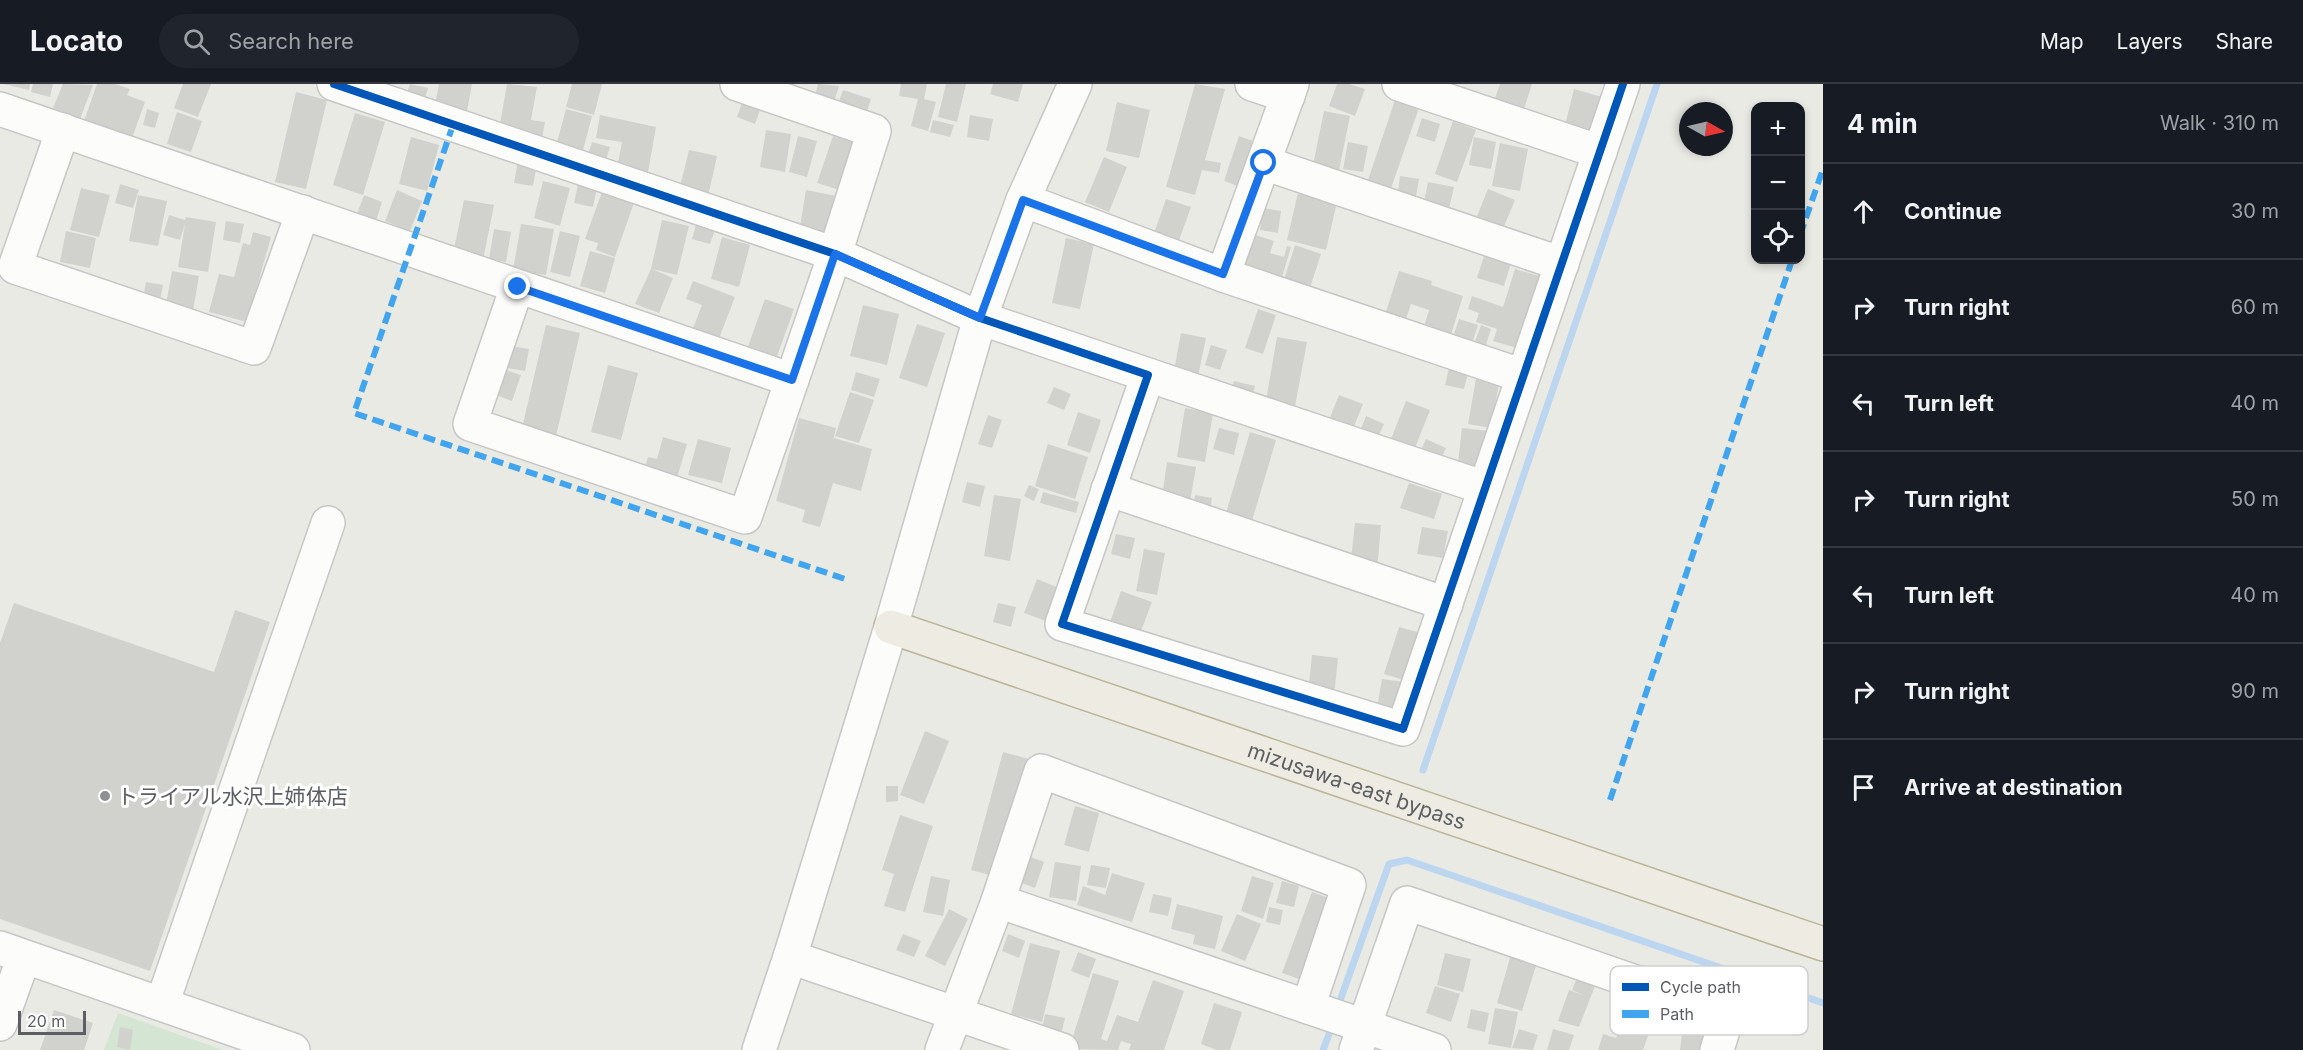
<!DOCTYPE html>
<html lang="en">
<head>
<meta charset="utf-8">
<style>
	body { margin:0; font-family:Inter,"Noto Sans JP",sans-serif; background:#20242c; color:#f1f3f6 }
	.controls { position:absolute; right:18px; top:18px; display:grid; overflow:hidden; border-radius:12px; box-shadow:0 3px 9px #0003 }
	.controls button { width:54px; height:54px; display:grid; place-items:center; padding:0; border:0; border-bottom:2px solid #363941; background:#171b24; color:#f1f3f6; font:30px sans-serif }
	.compass { position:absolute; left:1679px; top:18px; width:54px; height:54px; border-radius:50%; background:#171b24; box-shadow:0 3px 9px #0003; rotate:98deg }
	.scale { position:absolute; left:18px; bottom:15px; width:68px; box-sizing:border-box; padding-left:6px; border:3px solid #5b5e62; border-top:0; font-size:16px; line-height:21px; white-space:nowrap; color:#5b5e62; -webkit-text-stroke:4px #fff; paint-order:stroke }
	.stop { position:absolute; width:18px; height:18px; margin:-14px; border:4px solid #1a73e8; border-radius:50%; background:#fff }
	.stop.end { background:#1a73e8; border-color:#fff; box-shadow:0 2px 6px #0008 }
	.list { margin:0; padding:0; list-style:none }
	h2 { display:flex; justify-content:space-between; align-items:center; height:78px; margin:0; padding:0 24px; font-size:26px }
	h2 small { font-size:20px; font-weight:400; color:#9ea1a6 }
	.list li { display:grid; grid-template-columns:39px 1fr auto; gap:18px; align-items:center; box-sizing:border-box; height:96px; padding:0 24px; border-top:2px solid #363941 }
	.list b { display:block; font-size:22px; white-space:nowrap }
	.list em { font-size:20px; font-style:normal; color:#9ea1a6 }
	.icon { flex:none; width:33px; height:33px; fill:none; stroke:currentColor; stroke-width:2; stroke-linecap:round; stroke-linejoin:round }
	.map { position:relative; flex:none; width:1823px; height:966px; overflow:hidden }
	header { display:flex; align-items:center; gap:36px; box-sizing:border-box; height:84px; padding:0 30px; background:#171b24; border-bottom:2px solid #363941 }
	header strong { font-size:28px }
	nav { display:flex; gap:33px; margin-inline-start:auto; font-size:21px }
	.search { width:420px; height:54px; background:#20242c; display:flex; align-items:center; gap:15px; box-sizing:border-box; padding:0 21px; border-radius:33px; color:#9ea1a6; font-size:22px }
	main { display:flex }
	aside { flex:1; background:#171b24 }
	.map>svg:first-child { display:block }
</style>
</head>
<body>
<header>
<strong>Locato</strong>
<div class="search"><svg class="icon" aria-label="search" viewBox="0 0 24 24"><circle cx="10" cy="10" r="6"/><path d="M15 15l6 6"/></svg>Search here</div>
<nav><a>Map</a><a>Layers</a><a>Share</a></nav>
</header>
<main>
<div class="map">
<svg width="1823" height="966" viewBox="0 0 1823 966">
	<rect width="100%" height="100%" fill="#eaeae5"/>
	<!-- green -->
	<path fill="#d4e5d3" d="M118 929 223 966H104Z"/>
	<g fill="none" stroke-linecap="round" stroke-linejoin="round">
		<!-- stream -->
		<g stroke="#bdd6f0" stroke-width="7">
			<path d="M1423 686 1657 0"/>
			<path d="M1337 925 1389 780 1407 776 1823 919"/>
			<path d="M1323 966 1332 942"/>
		</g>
	</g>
	<!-- building -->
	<g fill="#d1d1ce">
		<path d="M4 0H30L29 6Z"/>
		<path d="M33 0H53L50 13 31 8Z"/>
		<path d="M63 0 93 1 80 35 53 24Z"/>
		<path d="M97 0H115L130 5 127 11 145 18 132 54 84 37Z"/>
		<path d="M183 0H211L198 33 174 24Z"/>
		<path d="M410 0 428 4 423 21 405 15Z"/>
		<path d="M439 0H472L467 27 435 21Z"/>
		<path d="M507 0 537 3 531 36 545 38 542 54 499 46Z"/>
		<path d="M572 0H602L594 31 566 23Z"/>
		<path d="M818 0 839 2 833 21 814 16Z"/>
		<path d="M901 0H927L924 15 936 18 928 47 911 42 918 15 899 12Z"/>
		<path d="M946 0H966L957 38 938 33Z"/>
		<path d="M993 0H1023L1018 18 990 10Z"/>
		<path d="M1195 0 1225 5 1205 76 1221 79 1219 89 1202 86 1195 111 1166 103Z"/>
		<path d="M1337 0H1349L1365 5 1355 32 1329 22Z"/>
		<path d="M1500 0H1532L1522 31 1492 22Z"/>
		<path d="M1574 5 1602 13 1589 56 1563 49Z"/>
		<path d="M843 6 871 15 865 33 837 23Z"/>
		<path d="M296 8 327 16 306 105 275 98Z"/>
		<path d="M744 13 762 20 755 40 737 33Z"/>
		<path d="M1396 13 1420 21 1389 110 1366 102Z"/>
		<path d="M1117 18 1150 26 1139 74 1106 67Z"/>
		<path d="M147 25 159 29 155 44 143 41Z"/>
		<path d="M566 25 592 32 582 70 556 62Z"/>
		<path d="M1324 27 1350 32 1338 91 1312 86Z"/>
		<path d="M177 28 202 37 191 68 167 60Z"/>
		<path d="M355 29 385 38 363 111 333 101Z"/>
		<path d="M600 31 656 43 647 94 616 89 622 58 596 54Z"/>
		<path d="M970 31 993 35 989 57 967 53Z"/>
		<path d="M1422 34 1440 40 1435 58 1416 52Z"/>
		<path d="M933 36 954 41 950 53 930 48Z"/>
		<path d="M1453 37 1476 46 1457 98 1435 90Z"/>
		<path d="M766 46 791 50 785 88 760 83Z"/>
		<path d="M798 52 817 57 807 93 789 88Z"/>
		<path d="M833 52 861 61 846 108 817 99Z"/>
		<path d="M1239 52 1261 60 1246 105 1224 97Z"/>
		<path d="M411 53 439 61 427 107 399 100Z"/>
		<path d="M1474 53 1496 58 1491 85 1469 81Z"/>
		<path d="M592 58 610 63 604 82 586 77Z"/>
		<path d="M1348 58 1368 62 1363 88 1343 85Z"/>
		<path d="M1500 59 1528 65 1520 107 1492 102Z"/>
		<path d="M689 66 717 72 707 117 678 111Z"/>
		<path d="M1104 73 1127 83 1109 128 1085 118Z"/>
		<path d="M518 77 537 80 533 102 514 99Z"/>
		<path d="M1400 92 1419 95 1415 118 1397 114Z"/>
		<path d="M543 97 570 104 560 142 534 134Z"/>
		<path d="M1428 98 1454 103 1448 129 1423 124Z"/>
		<path d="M120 100 139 106 133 124 115 119Z"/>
		<path d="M578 101 597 104 593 123 574 119Z"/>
		<path d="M81 104 110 111 99 153 70 146Z"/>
		<path d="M603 105 635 116 615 173 596 166 598 159 585 155Z"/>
		<path d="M1488 105 1515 116 1502 147 1475 137Z"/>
		<path d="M397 106 422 117 410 147 385 137Z"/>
		<path d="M806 106 837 112 831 149 800 143Z"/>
		<path d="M1298 109 1337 118 1326 166 1287 156Z"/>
		<path d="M138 111 167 117 158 162 129 157Z"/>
		<path d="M364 111 382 118 376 137 357 130Z"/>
		<path d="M1166 115 1191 123 1174 170 1150 161Z"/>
		<path d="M464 116 494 121 483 176 453 170Z"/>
		<path d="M1263 124 1281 127 1278 149 1260 146Z"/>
		<path d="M169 131 185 136 186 133 216 138 208 188 178 183 185 140 180 156 163 151Z"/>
		<path d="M662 136 689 142 677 191 652 185 673 194 659 229 635 220 651 185Z"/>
		<path d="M226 137 244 140 240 159 223 156Z"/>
		<path d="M697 137 716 143 710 160 692 155Z"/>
		<path d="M521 140 554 145 546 191 513 186Z"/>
		<path d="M494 145 511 148 506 178 489 175Z"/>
		<path d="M66 147 96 154 90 184 60 178Z"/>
		<path d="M560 147 580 152 570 193 550 188Z"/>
		<path d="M253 148 271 153 247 238 209 228 219 190 234 193 243 159 250 161Z"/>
		<path d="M1252 150 1274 157 1270 169 1284 173 1287 162 1291 163 1280 200 1241 187Z"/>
		<path d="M722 153 750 161 739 203 711 195Z"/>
		<path d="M1066 154 1094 160 1080 225 1052 219Z"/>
		<path d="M1295 161 1321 170 1306 216 1280 208Z"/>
		<path d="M590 167 615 174 605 209 580 202Z"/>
		<path d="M1484 172 1511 179 1504 202 1477 194Z"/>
		<path d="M1515 185 1546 194 1524 266 1493 257 1497 245 1476 238 1479 229 1468 225 1472 212 1503 223Z"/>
		<path d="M172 187 199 192 192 232 165 226Z"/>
		<path d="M1399 187 1432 197 1431 201 1463 212 1449 257 1422 249 1429 226 1411 220 1404 241 1384 234Z"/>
		<path d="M693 197 735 213 718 257 692 247 702 221 686 215Z"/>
		<path d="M146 198 163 201 160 217 143 214Z"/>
		<path d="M765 215 794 225 775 278 746 268Z"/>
		<path d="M863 221 899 230 887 281 850 272Z"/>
		<path d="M1258 225 1276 231 1263 270 1245 264Z"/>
		<path d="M1459 235 1478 241 1472 260 1453 253Z"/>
		<path d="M917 240 945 249 927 303 899 294Z"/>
		<path d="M546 241 580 249 556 352 522 344Z"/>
		<path d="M1481 241 1491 245 1485 264 1474 260Z"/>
		<path d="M1181 249 1206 254 1197 297 1173 292Z"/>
		<path d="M1277 253 1307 258 1293 333 1264 328Z"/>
		<path d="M1211 261 1227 266 1220 286 1205 281Z"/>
		<path d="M511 262 529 265 525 287 507 284Z"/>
		<path d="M1450 280 1469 285 1464 305 1445 301Z"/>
		<path d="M608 281 638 289 621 356 591 348Z"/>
		<path d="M503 285 521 291 512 317 494 310Z"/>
		<path d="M856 288 880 295 874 313 851 306Z"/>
		<path d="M1476 295 1499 299 1491 344 1468 340Z"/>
		<path d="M1234 297 1255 302 1250 320 1230 314Z"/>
		<path d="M1054 303 1071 310 1064 326 1047 319Z"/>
		<path d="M850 308 874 316 859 359 835 352Z"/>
		<path d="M1339 311 1363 320 1353 345 1329 336Z"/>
		<path d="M1406 317 1430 326 1413 369 1389 360Z"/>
		<path d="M1185 324 1213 329 1205 378 1177 373Z"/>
		<path d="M1078 328 1101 336 1090 369 1067 361Z"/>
		<path d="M988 331 1002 336 992 364 978 360Z"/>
		<path d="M1366 332 1384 340 1377 355 1360 347Z"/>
		<path d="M799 334 836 344 833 357 834 354 872 365 861 407 833 399 820 443 802 438 805 426 776 417Z"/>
		<path d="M1219 344 1239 349 1234 371 1213 365Z"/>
		<path d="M1462 344 1489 347 1484 390 1457 387Z"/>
		<path d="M1250 348 1276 356 1249 447 1223 439Z"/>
		<path d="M663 353 687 360 674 404 642 395 648 373 657 375Z"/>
		<path d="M698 355 731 364 722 399 688 391Z"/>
		<path d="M1426 355 1446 364 1438 381 1418 373Z"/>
		<path d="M1048 360 1088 373 1075 415 1035 402Z"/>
		<path d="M1167 378 1196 383 1190 418 1162 413Z"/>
		<path d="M967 398 985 402 980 423 962 418Z"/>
		<path d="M1409 399 1442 410 1434 435 1400 424Z"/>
		<path d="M1029 401 1039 405 1034 417 1024 412Z"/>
		<path d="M1043 408 1079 418 1076 429 1040 419Z"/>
		<path d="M994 411 1021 415 1010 477 984 472Z"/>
		<path d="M1195 411 1212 414 1209 431 1192 428Z"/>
		<path d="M1355 439 1381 441 1377 487 1350 484Z"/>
		<path d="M1422 443 1448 447 1443 474 1417 470Z"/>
		<path d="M1116 450 1135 454 1130 475 1111 470Z"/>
		<path d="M1144 465 1165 469 1157 511 1136 507Z"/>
		<path d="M1037 495 1059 504 1046 537 1024 529Z"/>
		<path d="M1121 507 1152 518 1138 555 1108 544Z"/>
		<path d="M14 519 214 588 235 526 270 538 150 887 0 835V559Z"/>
		<path d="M998 519 1016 523 1011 543 993 538Z"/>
		<path d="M1399 543 1425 550 1410 598 1384 590Z"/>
		<path d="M1312 571 1338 574 1334 612 1308 609Z"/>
		<path d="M1382 595 1404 598 1397 639 1375 636Z"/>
		<path d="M925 647 949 657 924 720 900 711Z"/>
		<path d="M1003 668 1029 675 997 793 971 786Z"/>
		<path d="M886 702H898V717L886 718Z"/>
		<path d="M1075 722 1099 729 1089 768 1064 761Z"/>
		<path d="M900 731 933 742 905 828 884 822 894 790 882 786Z"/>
		<path d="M1028 772 1044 778 1035 804 1019 798Z"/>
		<path d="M1055 778 1081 782 1076 817 1049 813Z"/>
		<path d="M1091 781 1110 784 1106 804 1087 801Z"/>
		<path d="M1112 789 1145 799 1132 838 1077 821 1083 802 1105 811Z"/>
		<path d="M931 792 950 796 943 832 923 828Z"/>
		<path d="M1252 792 1274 799 1263 835 1241 827Z"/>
		<path d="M1282 797 1299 802 1294 823 1276 819Z"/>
		<path d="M1312 808 1337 817 1307 898 1282 889Z"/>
		<path d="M1153 810 1172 814 1168 832 1149 828Z"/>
		<path d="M1177 820 1223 832 1215 865 1193 860 1195 851 1171 845Z"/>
		<path d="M1269 823 1283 826 1280 841 1266 838Z"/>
		<path d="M949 825 968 835 945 882 925 872Z"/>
		<path d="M1237 830 1261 840 1245 877 1221 867Z"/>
		<path d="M903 850 921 857 914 873 896 866Z"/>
		<path d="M1008 850 1025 857 1019 874 1002 867Z"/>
		<path d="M1030 859 1060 867 1042 938 1011 930Z"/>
		<path d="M1512 867 1538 875 1522 927 1497 919Z"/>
		<path d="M1078 868 1096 875 1089 894 1071 887Z"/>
		<path d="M1445 869 1471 875 1463 908 1437 901Z"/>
		<path d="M1093 889 1119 897 1101 955 1107 957 1117 931 1138 938 1153 896 1184 907 1164 966H1129L1131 960 1121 957 1118 966 1069 965Z"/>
		<path d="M1579 889 1597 897 1579 943 1558 937 1569 906 1585 912 1572 906Z"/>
		<path d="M1435 902 1460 910 1451 938 1426 929Z"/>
		<path d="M1671 918 1689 925 1683 939 1712 942 1709 966H1680L1683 940 1680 946 1663 939Z"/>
		<path d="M1214 919 1242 928 1230 966H1217L1201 960Z"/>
		<path d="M1495 924 1518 928 1511 964 1488 960Z"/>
		<path d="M1471 925 1489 929 1485 948 1467 944Z"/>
		<path d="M54 926 93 939 84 966H40Z"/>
		<path d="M1626 926 1654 935 1643 966H1598L1603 950 1616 954Z"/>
		<path d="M1045 930 1065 934 1060 955 1041 952Z"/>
		<path d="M120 943 133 946 130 966 117 963Z"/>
		<path d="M1519 945 1538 951 1533 966 1512 964Z"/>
		<path d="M1553 945 1574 951 1569 966H1547Z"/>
	</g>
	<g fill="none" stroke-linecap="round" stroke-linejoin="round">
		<defs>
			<g id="minor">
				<path d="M334 0 835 170 980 234 1148 291 1062 540 1403 645 1623 0"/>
				<path d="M1252 0 1288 12"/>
				<path d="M1399 0 1600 68"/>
				<path d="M0 25 792 296"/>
				<path d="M63 46 15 183 254 264 303 128"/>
				<path d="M1264 79 1562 180"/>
				<path d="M1023 116 1223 191 1523 292"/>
				<path d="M1223 191 1292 0"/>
				<path d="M517 203 470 340 745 433 835 170 874 47 737 0"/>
				<path d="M1148 291 1485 404"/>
				<path d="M1108 405 1446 520"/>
				<path d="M998 817 1041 687 1349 801 1308 923"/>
				<path d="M0 864 293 966"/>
				<path d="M790 873 1062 966"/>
				<path d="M162 920 328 439"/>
				<path d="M0 940 24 873"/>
				<path d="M759 966 790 873 891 543 980 234 1023 116 1075 0"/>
				<path d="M942 966 998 817 1434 966"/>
				<path d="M1356 966 1407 819 1728 930 1717 966"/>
			</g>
			<g id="highway">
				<path id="s1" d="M891 543 1823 860"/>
			</g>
		</defs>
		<!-- minor casing -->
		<use href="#minor" stroke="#c6c6c6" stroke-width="36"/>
		<!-- highway casing -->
		<use href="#highway" stroke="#bdb597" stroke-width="36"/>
		<!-- minor -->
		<use href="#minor" stroke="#fcfcfb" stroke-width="33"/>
		<!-- highway -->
		<use href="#highway" stroke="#edebe2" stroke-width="33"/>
		<!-- quiet -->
		<g stroke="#40a5ee" stroke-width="6" stroke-dasharray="12 6" stroke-linecap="butt">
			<path d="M453 41 354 329 848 496"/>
			<path d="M1800 151 1823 85"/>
			<path d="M1610 716 1792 176"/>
		</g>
		<defs>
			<path id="cycleway" d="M334 0 835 170 980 234 1148 291 1062 540 1403 645 1623 0"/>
		</defs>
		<!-- cycleway casing -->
		<use href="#cycleway" stroke="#fff" stroke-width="11"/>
		<!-- cycleway -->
		<use href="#cycleway" stroke="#0057b8" stroke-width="8"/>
	</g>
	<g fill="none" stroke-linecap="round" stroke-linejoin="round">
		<!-- route -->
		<path stroke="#1a73e8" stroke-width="8" d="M518 203 792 296 835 170 980 234 1023 116 1223 190 1264 79"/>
	</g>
	<!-- markers -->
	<circle fill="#8d8f90" stroke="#fff" stroke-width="2" cx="105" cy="712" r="6"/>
	<g text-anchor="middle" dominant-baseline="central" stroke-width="6" stroke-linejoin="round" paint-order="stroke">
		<!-- street labels -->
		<g font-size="21" fill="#5b5e62" stroke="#fff">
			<text stroke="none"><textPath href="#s1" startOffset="492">mizusawa-east bypass</textPath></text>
		</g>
		<!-- poi labels -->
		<g font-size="21" fill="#5b5e62" stroke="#fff" text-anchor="start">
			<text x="117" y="712">トライアル水沢上姉体店</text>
		</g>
	</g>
	<!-- legend -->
	<rect x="1610" y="882" width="198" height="69" rx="9" fill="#fff" stroke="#cecfd0" stroke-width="1.5"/>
	<rect x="1622" y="899" width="27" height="8" fill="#0057b8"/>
	<rect x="1622" y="926" width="27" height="8" fill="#40a5ee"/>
	<g font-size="16" fill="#5b5e62">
		<text x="1660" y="909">Cycle path</text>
		<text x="1660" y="936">Path</text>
	</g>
</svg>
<div class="controls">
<button>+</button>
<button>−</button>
<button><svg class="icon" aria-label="locate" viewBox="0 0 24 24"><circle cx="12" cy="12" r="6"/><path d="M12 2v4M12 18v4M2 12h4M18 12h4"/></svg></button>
</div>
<svg class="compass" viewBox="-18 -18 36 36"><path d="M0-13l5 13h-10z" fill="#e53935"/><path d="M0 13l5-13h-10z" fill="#9ea1a6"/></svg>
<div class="scale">20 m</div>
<div class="stop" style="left:1264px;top:79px"></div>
<div class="stop end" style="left:518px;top:203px"></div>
</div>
<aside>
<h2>4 min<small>Walk · 310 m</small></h2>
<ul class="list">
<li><svg class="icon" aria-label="ahead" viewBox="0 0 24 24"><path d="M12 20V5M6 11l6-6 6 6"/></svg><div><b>Continue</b></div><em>30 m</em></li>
<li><svg class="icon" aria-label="right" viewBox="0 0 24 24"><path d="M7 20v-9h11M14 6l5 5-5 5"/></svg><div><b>Turn right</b></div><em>60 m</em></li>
<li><svg class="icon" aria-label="left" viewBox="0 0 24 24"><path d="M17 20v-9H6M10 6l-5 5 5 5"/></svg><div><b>Turn left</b></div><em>40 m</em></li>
<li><svg class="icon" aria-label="right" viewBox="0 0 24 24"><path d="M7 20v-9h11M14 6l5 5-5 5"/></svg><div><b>Turn right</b></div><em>50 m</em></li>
<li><svg class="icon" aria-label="left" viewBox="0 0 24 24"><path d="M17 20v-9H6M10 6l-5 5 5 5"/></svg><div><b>Turn left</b></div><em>40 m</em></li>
<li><svg class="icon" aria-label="right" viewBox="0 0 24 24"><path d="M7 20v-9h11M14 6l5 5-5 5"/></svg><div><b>Turn right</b></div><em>90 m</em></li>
<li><svg class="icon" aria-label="arrive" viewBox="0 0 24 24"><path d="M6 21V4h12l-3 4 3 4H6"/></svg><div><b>Arrive at destination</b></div></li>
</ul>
</aside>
</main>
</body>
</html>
